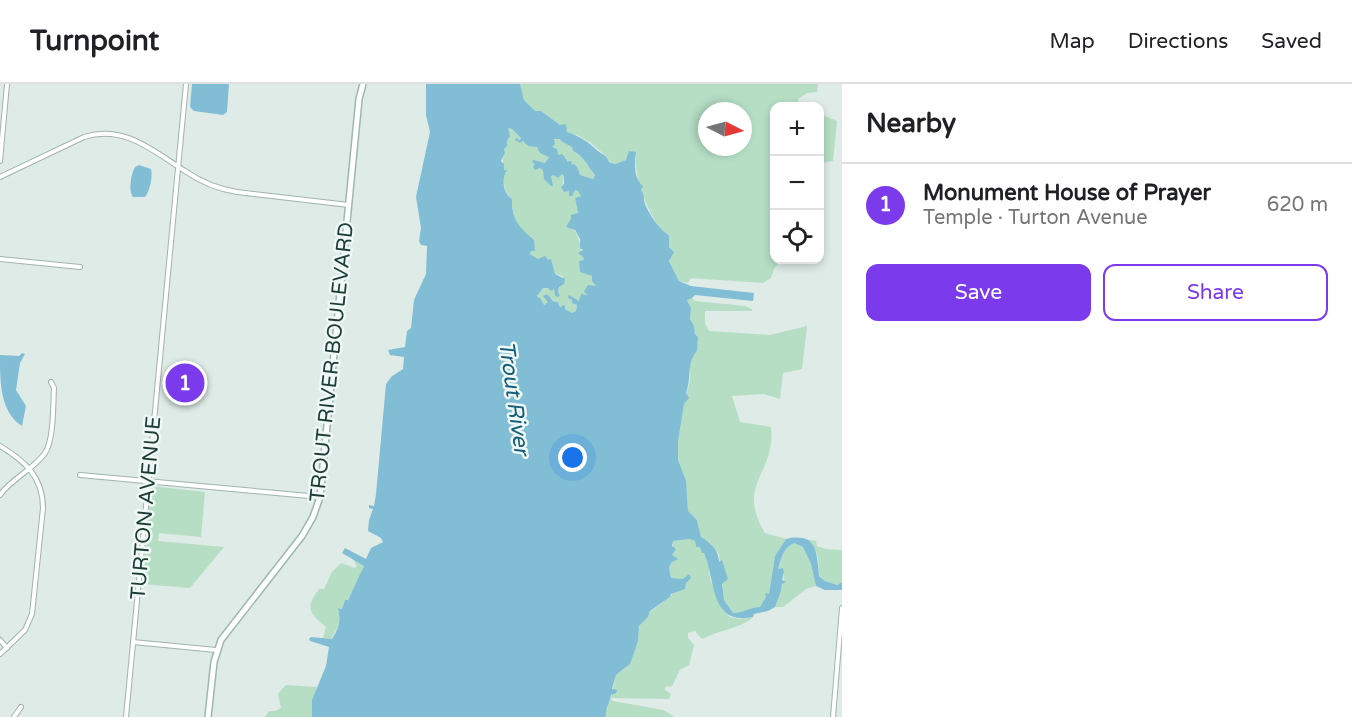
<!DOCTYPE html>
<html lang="en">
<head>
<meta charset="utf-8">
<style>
	body { margin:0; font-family:"Varela Round",sans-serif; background:#f2f2f2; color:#202124 }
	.controls { position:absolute; right:18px; top:18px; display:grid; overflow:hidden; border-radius:12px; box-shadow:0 3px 9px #0003 }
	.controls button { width:54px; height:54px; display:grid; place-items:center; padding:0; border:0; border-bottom:2px solid #e0e0e0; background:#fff; color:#202124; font:30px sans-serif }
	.compass { position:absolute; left:698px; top:18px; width:54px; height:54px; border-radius:50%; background:#fff; box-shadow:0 3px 9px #0003; rotate:96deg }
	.you { position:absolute; left:573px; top:374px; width:21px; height:21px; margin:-15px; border:4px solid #fff; border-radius:50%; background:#1a73e8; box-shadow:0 0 0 9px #1a73e833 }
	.badge { display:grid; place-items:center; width:39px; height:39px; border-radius:50%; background:#7c3aed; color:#fff; font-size:20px; font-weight:700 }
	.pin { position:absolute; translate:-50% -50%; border:3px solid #fff; box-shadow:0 2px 6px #0006 }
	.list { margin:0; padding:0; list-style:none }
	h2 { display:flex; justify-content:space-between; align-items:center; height:78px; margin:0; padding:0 24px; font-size:26px }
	h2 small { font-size:20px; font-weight:400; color:#757577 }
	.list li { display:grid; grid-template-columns:39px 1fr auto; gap:18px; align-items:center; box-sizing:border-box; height:84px; padding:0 24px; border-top:2px solid #e0e0e0 }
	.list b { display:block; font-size:22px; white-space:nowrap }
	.list p { margin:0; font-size:20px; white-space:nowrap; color:#757577 }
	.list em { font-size:20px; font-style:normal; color:#757577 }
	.actions { display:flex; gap:12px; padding:18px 24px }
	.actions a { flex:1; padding:14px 0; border:2px solid #7c3aed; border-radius:12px; text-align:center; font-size:21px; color:#7c3aed }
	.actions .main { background:#7c3aed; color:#fff }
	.icon { flex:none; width:33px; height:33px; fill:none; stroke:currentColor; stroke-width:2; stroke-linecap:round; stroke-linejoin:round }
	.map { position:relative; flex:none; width:842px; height:633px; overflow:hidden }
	header { display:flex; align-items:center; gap:36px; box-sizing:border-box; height:84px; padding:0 30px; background:#fff; border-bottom:2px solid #e0e0e0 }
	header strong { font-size:28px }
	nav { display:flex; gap:33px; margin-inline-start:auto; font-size:21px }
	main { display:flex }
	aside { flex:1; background:#fff }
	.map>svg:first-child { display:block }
</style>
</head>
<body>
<header>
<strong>Turnpoint</strong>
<nav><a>Map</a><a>Directions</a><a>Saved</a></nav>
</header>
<main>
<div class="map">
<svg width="842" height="633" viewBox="0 0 842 633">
	<rect width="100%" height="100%" fill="#deebe7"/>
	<!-- green -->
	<g fill="#b5dec5" fill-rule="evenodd">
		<path d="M520 0H818L817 8 807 9 798 15 799 21 802 22H774V176L780 177 774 185 771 194 763 199 691 194 688 199 679 197 669 176 674 168 669 163V151C650 141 632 88 636 68L626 76 615 80 609 77 608 74 591 59 579 52 567 48 541 27 535 28 524 16ZM707 27H743V63H707Z"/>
		<path d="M820 30 837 37 833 77 820 79Z"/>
		<path d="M508 44 512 45 521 54 516 57C530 57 539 64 549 73L545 79 535 77 543 86 547 98 549 99 552 91 562 90 564 92 562 105 564 108 569 106 572 111 575 106 578 107 581 112 575 114 578 130 568 140C582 151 579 164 585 178 589 186 593 194 596 201L579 217 572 216 577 221 576 227 572 229 561 223 558 218 551 215 548 220 543 221 537 210 543 204 554 205 556 209 558 208 563 192 555 190 548 176 538 175 530 170 531 167H534L535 165C524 146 511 138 512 115 497 104 504 60 508 44Z"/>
		<path d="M554 55H560L561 57 573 63V67C585 73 586 82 595 91L593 95 580 91 567 78V75L558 71 551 62 555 60Z"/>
		<path d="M692 214 695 217 745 222 752 225V227H705V239L709 247 770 251 807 242 802 285 783 289 780 315 764 310 732 312 740 338 771 343C776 391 735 399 765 449L786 455 775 472 769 510 760 523C750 525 743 529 733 529L724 516 719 470 710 459 701 453 697 436 688 428C687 423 688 419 687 414 686 400 679 387 678 373 676 352 683 321 689 301 693 287 685 280 697 267L698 253 695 250 694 242 690 235 691 224 687 216Z"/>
		<path d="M151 402 205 408 201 453 159 449 158 457 224 463 190 504 142 500Z"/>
		<path d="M800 454 816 457 817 462 825 465 842 466V498L837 501 825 497 819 491C818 472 820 462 800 454Z"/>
		<path d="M689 455 695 457 696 463H700L708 475 710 495 722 525 730 533 741 535 753 533C740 545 719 546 702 555L695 547 688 549V554L694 561 689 581 680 586 672 602 665 603V606L671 610 669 615 611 614 613 617 663 626 675 633H606V622L611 614 616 591 626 584 638 557 639 542 648 533 650 528 670 513 683 495 671 494 669 483 672 478 673 457Z"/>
		<path d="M794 459 803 463 811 480 816 502 806 505 783 523H775C778 511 787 497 783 484L778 485C781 475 783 464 794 459Z"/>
		<path d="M353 475 364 482 360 494 347 516H345L342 525 339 524C341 537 338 544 331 555L323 554 326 543C309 529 305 524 319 505H324L332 488 341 479 355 484 357 482Z"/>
		<path d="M286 601 317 603 312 633H265L269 627H275L281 624 278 610Z"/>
	</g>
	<!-- water -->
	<g fill="#81bed5" fill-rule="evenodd">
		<path d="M192 0H229L227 28 223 31 194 27 190 23Z"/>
		<path d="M426 0H520L524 16 535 27H541L560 41 566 40 567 48C580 52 588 58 598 67 603 71 607 71 609 78L615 80 626 76 629 67 636 68C634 79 634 95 643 102L641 106C645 111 643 114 645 120 649 130 660 146 669 151V163L674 168 669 177 679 197 691 202 754 209 753 217 695 211 692 214 687 216 691 224 690 235 694 242 695 250 698 253 697 267C686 279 692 294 686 309L689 314 684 320 678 357V376L686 397 688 427 697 436 701 453C711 459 719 466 719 478L722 476 728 495 722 500 724 516 733 529C744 529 750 523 760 523L766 513 765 509 769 510 775 472 786 455C817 448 817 468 819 492L825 497 837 501 842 498V506H825L816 502 811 480 803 463 794 459C783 464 781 475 778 485L783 484 784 488 782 496 786 498 782 500C781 509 778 515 775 523L768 527 754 530 753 533C709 542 716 495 704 469H702L700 463H696L695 457 689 455 673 457 672 462 676 465 672 471 678 475 672 478 669 483 671 494 683 495 689 490 691 494 686 499 685 505 671 510 670 513 650 527 648 533 639 542 638 557 630 580 616 591 612 605 617 606 616 609 611 611C610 619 605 623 606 633H312V616L326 582 329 563 310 557 309 555 311 553 332 555C339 544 341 537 338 524L342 525 345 516H348L364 482 342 469 345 464 366 475 371 464 383 458 381 454 368 447 369 436 373 425 369 424V421L374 422 376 410 386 300 392 292 403 285 404 273 390 271 388 266 405 263 407 247 411 244 414 216 426 190 427 162 421 161 419 157 421 144 416 113 430 48 426 31ZM508 44 512 45 521 54 520 56 516 54 515 56 520 59 523 57 528 62 537 63 540 69 549 73 545 79 533 76 532 78 535 80 533 83 535 86 540 84 543 86 544 95 551 102H553L551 92 554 91 558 94 562 90 564 92V100L561 103 564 108 569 107V112H572L575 106 578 107 581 112 575 114 578 129 571 131V135L566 143 575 146 580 155V164L583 166 578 169 583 173 584 176 579 177 580 188 592 192V197L596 202 588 201 584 207 587 211 581 210 579 217 569 211 568 214 572 216V219L577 221 576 227 572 229 565 225V222L563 221 560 223 558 218 553 217 547 210 543 212 548 218 544 221 540 214 537 212 543 204H548L551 207 554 205 555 212 558 213 560 212 558 208 559 203 564 200 565 195 555 190 551 175 548 176 545 172 538 175 530 170 531 167H535L534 156C519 144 511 134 512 115 503 109 501 94 507 86H504V80L501 77 505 69 504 65 507 62V56L510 52ZM554 55H560L561 57 572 63 573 67C585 73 586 81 595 91L593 95 580 91 577 83 574 80 571 81 572 78 570 77 567 78V76L562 70 558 71 557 65 552 63 555 60Z"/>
		<path d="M139 81 151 85C153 92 150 107 145 113H133C128 107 131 90 135 83Z"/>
		<path d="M22 269 25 270 20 279 16 306 26 322 22 342C0 328 0 298 0 271L19 272Z"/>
	</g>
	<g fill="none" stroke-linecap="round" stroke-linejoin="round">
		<defs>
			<g id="street">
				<path d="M0 77 7 0"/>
				<path d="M0 93 84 53C124 40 153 67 185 87 201 98 218 105 237 108L349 121"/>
				<path d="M0 175 80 183"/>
				<path d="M0 362C25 377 43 393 43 424L32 530 25 546 0 570"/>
				<path d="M80 391 320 413"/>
				<path d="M0 411C12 394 33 386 45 369 54 356 53 320 54 304L51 298"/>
				<path d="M0 556 7 564"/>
				<path d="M133 558 216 566"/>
				<path d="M14 633 21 623"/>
				<path d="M126 633 186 0"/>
				<path d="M833 633 842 524"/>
			</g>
			<path id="secondary" d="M208 633 214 578 221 556 302 452 313 433 320 413 359 15 363 0"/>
		</defs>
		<!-- street casing -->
		<use href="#street" stroke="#a1b3af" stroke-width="6"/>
		<!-- secondary casing -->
		<use href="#secondary" stroke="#9cb8b1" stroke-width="8"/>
		<!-- street -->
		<use href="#street" stroke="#fff" stroke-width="4"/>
		<!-- secondary -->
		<use href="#secondary" stroke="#fff" stroke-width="5"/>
	</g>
	<g text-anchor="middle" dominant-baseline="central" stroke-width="5" stroke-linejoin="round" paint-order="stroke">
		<!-- street labels -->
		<g font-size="21" fill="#1e3c37" stroke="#eff8f4">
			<text transform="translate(332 278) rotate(-84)">TROUT RIVER BOULEVARD</text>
			<text transform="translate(146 424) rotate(-85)">TURTON AVENUE</text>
		</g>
		<!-- water labels -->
		<g font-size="22" font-style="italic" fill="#155e7c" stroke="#eff8f4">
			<text transform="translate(514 314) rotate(82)">Trout River</text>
		</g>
	</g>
</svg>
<div class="controls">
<button>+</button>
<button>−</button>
<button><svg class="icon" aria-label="locate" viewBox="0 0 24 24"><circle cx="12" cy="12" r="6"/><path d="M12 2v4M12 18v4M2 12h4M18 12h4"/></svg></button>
</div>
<svg class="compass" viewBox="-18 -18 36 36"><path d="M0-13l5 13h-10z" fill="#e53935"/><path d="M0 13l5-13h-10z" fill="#757577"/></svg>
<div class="you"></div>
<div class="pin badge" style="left:185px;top:299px">1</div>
</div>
<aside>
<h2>Nearby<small></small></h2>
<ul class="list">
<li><span class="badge">1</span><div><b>Monument House of Prayer</b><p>Temple · Turton Avenue</p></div><em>620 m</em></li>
</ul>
<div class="actions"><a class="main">Save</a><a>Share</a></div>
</aside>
</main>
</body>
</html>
